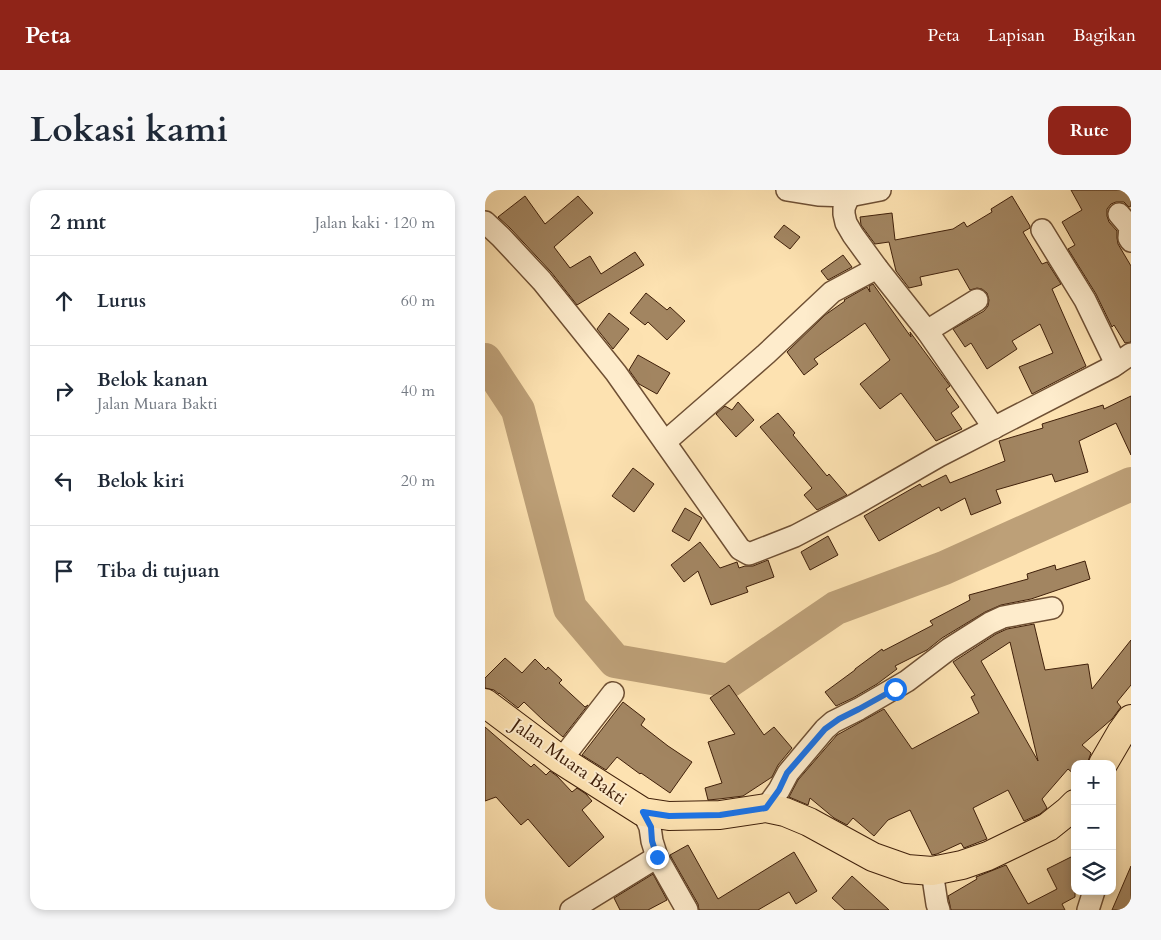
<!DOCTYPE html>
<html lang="id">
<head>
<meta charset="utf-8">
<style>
	body { margin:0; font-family:Cardo,serif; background:#f6f6f7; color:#1f2937 }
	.controls { position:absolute; right:15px; bottom:15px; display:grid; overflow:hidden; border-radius:10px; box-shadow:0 2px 8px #0003 }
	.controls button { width:45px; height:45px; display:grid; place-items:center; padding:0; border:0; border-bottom:1px solid #e0e1e3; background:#fff; color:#1f2937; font:25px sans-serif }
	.stop { position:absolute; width:15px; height:15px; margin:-11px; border:4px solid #1a73e8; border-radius:50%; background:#fff }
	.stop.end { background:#1a73e8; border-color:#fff; box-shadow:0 1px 5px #0008 }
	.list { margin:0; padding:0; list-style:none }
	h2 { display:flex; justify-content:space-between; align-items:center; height:65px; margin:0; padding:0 20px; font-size:21px }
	h2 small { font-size:16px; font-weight:400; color:#747a83 }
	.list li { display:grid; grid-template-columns:32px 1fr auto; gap:15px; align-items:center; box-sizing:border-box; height:90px; padding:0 20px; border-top:1px solid #e0e1e3 }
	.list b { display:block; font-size:19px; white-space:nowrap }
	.list p { margin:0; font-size:16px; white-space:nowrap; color:#747a83 }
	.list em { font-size:16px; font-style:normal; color:#747a83 }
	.icon { flex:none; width:28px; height:28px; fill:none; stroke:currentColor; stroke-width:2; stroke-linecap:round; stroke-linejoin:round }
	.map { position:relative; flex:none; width:646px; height:720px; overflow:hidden; border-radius:15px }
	header { display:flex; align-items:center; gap:30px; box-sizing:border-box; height:70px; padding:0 25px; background:#8f2418; color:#fff }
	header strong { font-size:24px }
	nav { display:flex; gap:28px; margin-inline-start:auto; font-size:18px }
	.intro { display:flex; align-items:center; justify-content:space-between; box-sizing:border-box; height:120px; padding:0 30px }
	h1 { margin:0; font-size:35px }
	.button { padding:12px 22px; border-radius:15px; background:#8f2418; color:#fff; font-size:18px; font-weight:700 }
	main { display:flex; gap:30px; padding:0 30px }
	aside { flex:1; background:#fff; border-radius:15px; box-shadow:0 2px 8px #0003 }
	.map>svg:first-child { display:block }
</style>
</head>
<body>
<header>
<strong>Peta</strong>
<nav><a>Peta</a><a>Lapisan</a><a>Bagikan</a></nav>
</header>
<div class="intro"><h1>Lokasi kami</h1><a class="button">Rute</a></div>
<main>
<aside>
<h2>2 mnt<small>Jalan kaki · 120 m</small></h2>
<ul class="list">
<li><svg class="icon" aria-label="ahead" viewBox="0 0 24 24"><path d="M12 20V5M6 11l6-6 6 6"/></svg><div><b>Lurus</b></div><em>60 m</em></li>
<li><svg class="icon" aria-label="right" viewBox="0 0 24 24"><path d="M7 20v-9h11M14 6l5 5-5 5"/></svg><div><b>Belok kanan</b><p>Jalan Muara Bakti</p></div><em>40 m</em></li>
<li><svg class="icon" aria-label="left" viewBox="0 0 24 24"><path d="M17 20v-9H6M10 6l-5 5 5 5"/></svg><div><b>Belok kiri</b></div><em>20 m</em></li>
<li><svg class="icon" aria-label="arrive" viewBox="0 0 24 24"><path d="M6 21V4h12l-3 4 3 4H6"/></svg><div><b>Tiba di tujuan</b></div></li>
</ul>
</aside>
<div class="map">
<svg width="646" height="720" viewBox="0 0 646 720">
	<rect width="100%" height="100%" fill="#fde2b1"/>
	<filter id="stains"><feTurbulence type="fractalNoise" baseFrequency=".004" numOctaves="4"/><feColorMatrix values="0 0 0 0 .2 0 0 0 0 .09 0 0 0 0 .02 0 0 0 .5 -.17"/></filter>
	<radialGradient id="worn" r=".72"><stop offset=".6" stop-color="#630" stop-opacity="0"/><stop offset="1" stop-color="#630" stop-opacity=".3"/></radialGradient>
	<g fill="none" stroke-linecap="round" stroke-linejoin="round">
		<!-- river -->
		<path stroke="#bda078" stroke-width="34" d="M0 170 33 220 85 418 130 471 244 491 351 418 459 378 646 294"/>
	</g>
	<!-- building -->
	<g fill="#a28561" stroke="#40200a" fill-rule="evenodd">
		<path d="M586 0H646V16L644 17 639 12H631L626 14 622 19V26L624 32 632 41V48L633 54 646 76V152L640 153 629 135 627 137 611 104 583 59 590 55 577 32 597 20Z"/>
		<path d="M40 6 60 34 93 6 108 23 69 57 85 78 105 66 116 84 150 62 159 75 92 115 66 82 25 38 13 27Z"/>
		<path d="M527 6 545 36V38L538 42 557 74 562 72 576 94 567 99 601 176 547 204 534 177 568 163 555 134 527 151 532 159 502 179 486 153 480 157 468 139 499 121 503 116 504 110 502 103 497 99 492 98 485 100 473 79 435 87 437 95 424 98 411 81 404 52 390 54 376 35 375 27 407 23 410 50 468 39 479 32 482 37 507 22 506 19Z"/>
		<path d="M299 35 315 47 305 59 289 47Z"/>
		<path d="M358 65 367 77 343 90 336 81Z"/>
		<path d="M388 94 426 147 425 142 465 196 461 199 474 217 466 223 477 239 451 251 416 203 395 219 375 194 405 170 380 133 329 169 333 174 319 185 302 162 340 125 360 111 359 110 382 97 385 102 384 96Z"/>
		<path d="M161 103 182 120 185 117 200 131 182 150 163 132 160 135 145 123Z"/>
		<path d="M124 123 144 139 128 159 112 139Z"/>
		<path d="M153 165 185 183 172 204 154 194 144 180Z"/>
		<path d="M646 206V265L631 233 594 251 603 282 570 292 567 284 511 300 516 313 486 325 480 308 456 321 454 317 394 351 379 326 435 294 437 297 461 285 465 293 520 271 514 251 558 238 557 234 618 215 619 219Z"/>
		<path d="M253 212 269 230 251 247 231 224 240 216 247 220Z"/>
		<path d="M293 223 310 243 308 245 342 286 344 284 362 305 332 320 319 305 327 298 275 237Z"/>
		<path d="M148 278 169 294 149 322 127 306Z"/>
		<path d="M200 318 217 328 204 351 187 341Z"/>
		<path d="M343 346 353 365 325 380 316 362Z"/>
		<path d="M215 352 235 378 252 372 254 378 260 376H268L283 370 289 387 261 397 263 402 226 415 213 381 199 392 186 375Z"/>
		<path d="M600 371 605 389 546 409 516 415 500 422 457 448 442 460 410 476 412 479 392 494 368 508 351 516 340 502 370 480V479L397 459 398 461 448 435 445 431 485 410 484 405 543 389 542 384 570 375 571 380Z"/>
		<path d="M549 434 560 480 603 474 607 499 646 450V495L632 512 636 517 627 529 597 555 606 563 602 574H590V585L583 579 557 609 562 618 555 624 539 631 523 600 488 618 502 649 479 658 476 653 452 664 447 665 425 620 403 630 389 646 368 628 362 635 349 628 325 608 323 615 304 607 313 590 352 545 399 519 427 559 494 523 486 507 490 505 468 472 511 444 522 439ZM525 452 553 571 496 471Z"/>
		<path d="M20 468 37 483 50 469 61 480 63 477 77 490 74 493 100 517 103 515 78 547 59 531 39 512 33 518 14 503V504L9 500 0 498V488Z"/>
		<path d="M244 495 279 545 289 537 307 558 293 575 287 587 258 606 234 609 223 610 220 598 237 593 223 552 250 544 225 508Z"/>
		<path d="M138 512 160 529 156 535 183 556 207 572 185 603 156 583 155 584 132 567 121 580 97 565Z"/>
		<path d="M0 537 46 577 49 574 61 585 65 581 72 586 87 602 92 598 101 604 107 611 97 620 119 647 84 677 43 629 36 635 11 607 0 611Z"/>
		<path d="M203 655 233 709 309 662 332 701 311 714 304 702 273 720H214L213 714 185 665Z"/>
		<path d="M590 665V707L577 714 580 720H466L463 706 492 689 491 687 521 675 543 714 572 699 562 679Z"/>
		<path d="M646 676V720H627Z"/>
		<path d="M168 684 182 710 163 720H135L129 708Z"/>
		<path d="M367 686 404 720H360L347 708Z"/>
	</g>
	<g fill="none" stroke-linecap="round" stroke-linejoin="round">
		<defs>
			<g id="street">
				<path d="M302 0 333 5 364 6 395 0"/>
				<path d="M364 6 359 18V24L361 33 368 45 392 78 442 141 509 238"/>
				<path d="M634 24 645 37 644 48 646 51"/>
				<path d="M0 32 16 47 57 91 131 183 255 359 264 364 310 346 369 315 454 266 627 177 646 164"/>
				<path d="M557 40 600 110 631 174"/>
				<path d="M442 141 492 110"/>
				<path d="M180 252 281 164 347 102 392 78"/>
				<path d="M76 570 128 503"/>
				<path d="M281 618 294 600 303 583 340 539 348 532 374 519 422 491 464 459 505 433 518 427 567 418"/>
				<path d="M158 622 165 637 167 651 172 667 202 720"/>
				<path d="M447 681 452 714 454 720"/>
				<path d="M86 720 172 667"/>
				<path d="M603 720 609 701"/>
			</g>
			<g id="primary">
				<path d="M0 513 76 570 158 622 184 626 235 625 281 618 300 622 324 632 388 667 422 679 447 681 477 675 503 666 563 637 583 621 590 614"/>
				<path d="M618 574 636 543 646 529"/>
			</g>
		</defs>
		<!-- street casing -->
		<use href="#street" stroke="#6f5034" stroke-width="24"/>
		<!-- primary casing -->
		<use href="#primary" stroke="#40200a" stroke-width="30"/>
		<!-- street -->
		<use href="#street" stroke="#feeccc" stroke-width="21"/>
		<!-- primary -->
		<use href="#primary" stroke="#fde2b1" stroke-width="28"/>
	</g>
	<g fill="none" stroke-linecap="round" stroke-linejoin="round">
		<!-- route -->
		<path stroke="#1a73e8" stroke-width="6" d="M172 667 167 651 166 637 158 622 184 626 235 625 281 618 294 600 302 583 340 539 354 529 374 519 410 499"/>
	</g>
	<g text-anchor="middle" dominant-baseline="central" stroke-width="4" stroke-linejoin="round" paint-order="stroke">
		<!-- street labels -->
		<g font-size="18" fill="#40200a" stroke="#feeccc">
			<text transform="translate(84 572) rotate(35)">Jalan Muara Bakti</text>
		</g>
	</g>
	<rect width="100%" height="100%" filter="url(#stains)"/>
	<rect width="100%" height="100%" fill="url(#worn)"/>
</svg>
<div class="controls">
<button>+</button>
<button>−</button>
<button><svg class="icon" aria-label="layers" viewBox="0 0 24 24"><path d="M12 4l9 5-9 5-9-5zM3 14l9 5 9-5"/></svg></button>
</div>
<div class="stop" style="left:410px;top:499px"></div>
<div class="stop end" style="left:172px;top:667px"></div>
</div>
</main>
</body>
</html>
